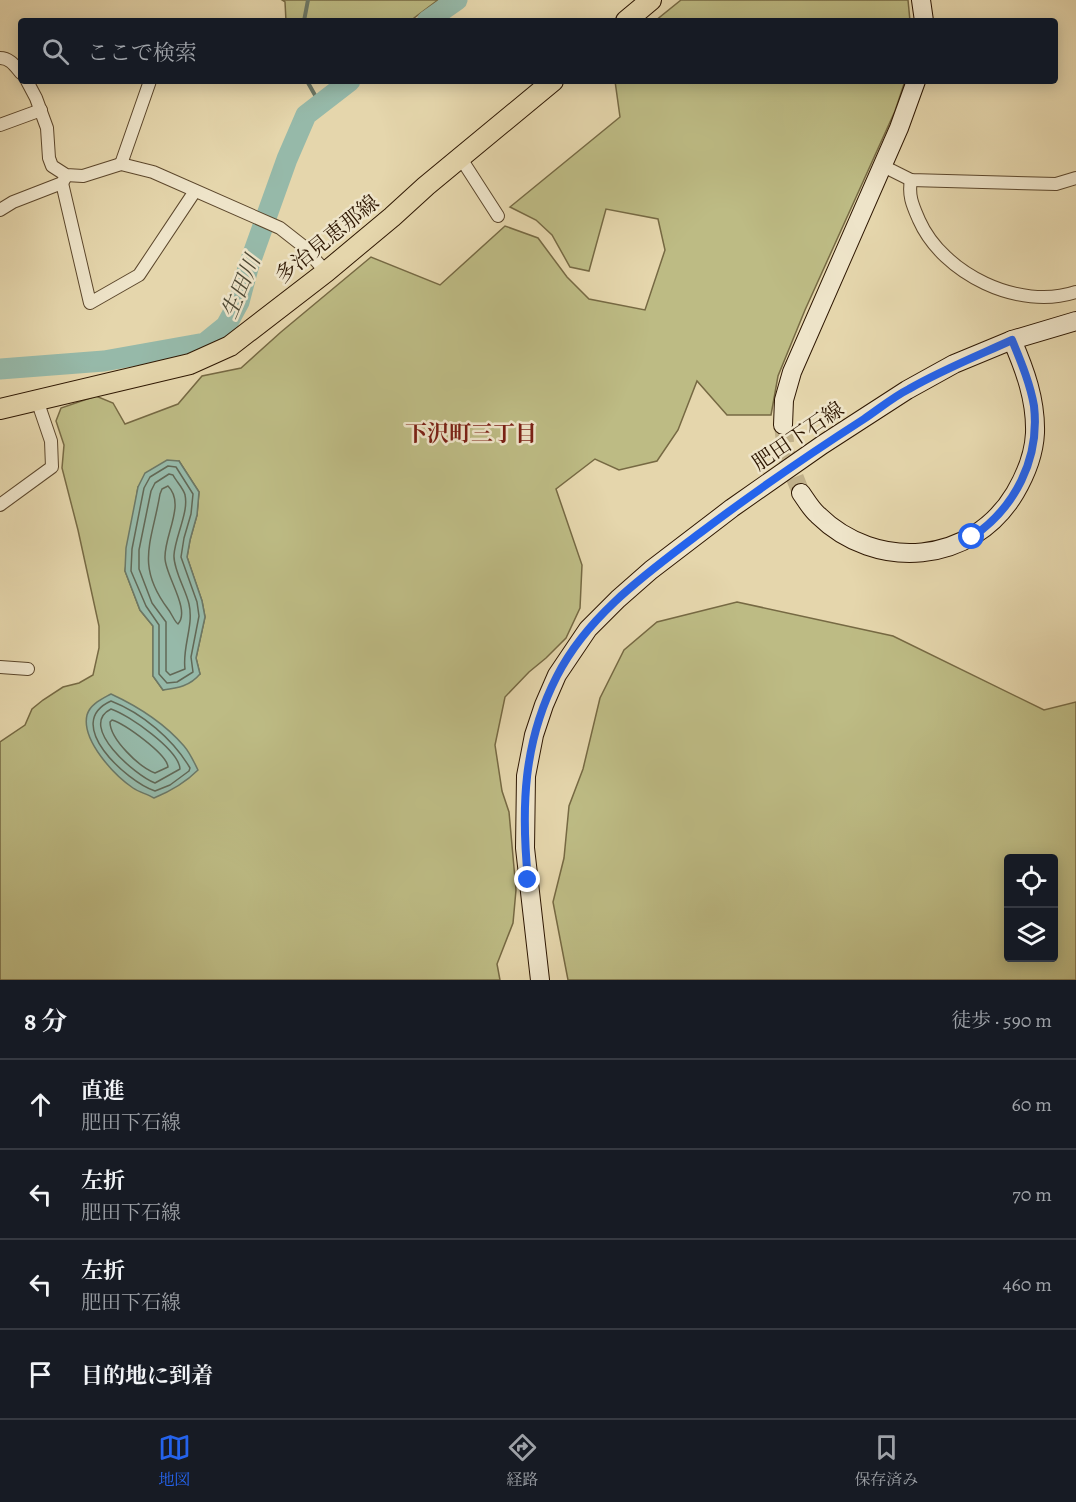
<!DOCTYPE html>
<html lang="ja">
<head>
<meta charset="utf-8">
<style>
	body { margin:0; font-family:Alegreya,"Noto Serif JP",serif; background:#20242c; color:#f1f3f6 }
	.controls { position:absolute; right:18px; bottom:18px; display:grid; overflow:hidden; border-radius:6px; box-shadow:0 3px 15px #0003 }
	.controls button { width:54px; height:54px; display:grid; place-items:center; padding:0; border:0; border-bottom:2px solid #363941; background:#171b24; color:#f1f3f6; font:30px sans-serif }
	.stop { position:absolute; width:18px; height:18px; margin:-14px; border:4px solid #2563eb; border-radius:50%; background:#fff }
	.stop.end { background:#2563eb; border-color:#fff; box-shadow:0 2px 6px #0008 }
	.list { margin:0; padding:0; list-style:none }
	h2 { display:flex; justify-content:space-between; align-items:center; height:78px; margin:0; padding:0 24px; font-size:26px }
	h2 small { font-size:20px; font-weight:400; color:#9ea1a6 }
	.list li { display:grid; grid-template-columns:39px 1fr auto; gap:18px; align-items:center; box-sizing:border-box; height:90px; padding:0 24px; border-top:2px solid #363941 }
	.list b { display:block; font-size:22px; white-space:nowrap }
	.list p { margin:0; font-size:20px; white-space:nowrap; color:#9ea1a6 }
	.list em { font-size:20px; font-style:normal; color:#9ea1a6 }
	.icon { flex:none; width:33px; height:33px; fill:none; stroke:currentColor; stroke-width:2; stroke-linecap:round; stroke-linejoin:round }
	.map { position:relative; flex:none; width:1076px; height:980px; overflow:hidden }
	.search { position:absolute; background:#171b24; box-shadow:0 3px 15px #0003; left:18px; right:18px; top:18px; height:66px; display:flex; align-items:center; gap:15px; box-sizing:border-box; padding:0 21px; border-radius:6px; color:#9ea1a6; font-size:22px }
	.sheet { height:438px; background:#171b24 }
	nav { display:flex; justify-content:space-around; align-items:center; box-sizing:border-box; height:84px; border-top:2px solid #363941; background:#171b24; font-size:16px; color:#9ea1a6 }
	nav a { display:grid; justify-items:center; gap:3px }
	nav .on { color:#2563eb }
	.map>svg:first-child { display:block }
</style>
</head>
<body>
<div class="map">
<svg width="1076" height="980" viewBox="0 0 1076 980">
	<rect width="100%" height="100%" fill="#e5d6ac"/>
	<filter id="stains"><feTurbulence type="fractalNoise" baseFrequency=".00333" numOctaves="4"/><feColorMatrix values="0 0 0 0 .2 0 0 0 0 .09 0 0 0 0 .02 0 0 0 .5 -.17"/></filter>
	<radialGradient id="worn" r=".72"><stop offset=".6" stop-color="#630" stop-opacity="0"/><stop offset="1" stop-color="#630" stop-opacity=".3"/></radialGradient>
	<!-- green -->
	<g fill="#bdbb84" stroke="#766943" stroke-width="1.5" fill-rule="evenodd">
		<path d="M282 0H438L410 21H286L285 2Z"/>
		<path d="M681 0H908L910 21H655Z"/>
		<path d="M615 81H905L895 111 805 310 778 376 771 415H727L697 381 678 430 657 461 619 470 595 459 556 489 582 565 580 608 566 638 546 658 529 672 505 697 495 745 502 791 509 812 516 890 513 923 497 964 500 980H0V742L25 725 32 709 43 700 63 687 79 683 93 675 99 648V626L78 530 62 468 64 445 56 421 61 408 96 396 113 403 125 424 178 404 202 376 241 368 281 332 371 257 440 285 505 226 538 238 567 277 589 299 645 310 665 250 658 219 606 209 589 271 570 267 552 235 536 220 510 207 620 117ZM179 461 199 492 197 515 190 540 187 557 202 601 205 617 196 658 200 674 163 690 153 676V626L140 610 125 571 138 487Z"/>
		<path d="M737 602 893 636 1044 710 1076 702V980H568L553 902 564 858 569 806 583 769 600 698 624 650 657 622ZM1008 858H1054V958H1008Z"/>
	</g>
	<!-- water -->
	<g fill="#96b9a9" stroke="#6c7866" stroke-width="1.5">
		<path d="M167 460 179 461 199 492 197 515 190 540 187 557 202 601 205 617 196 658 200 674C190 686 178 688 163 690L153 676V626L140 610 125 571 126 548 138 487 145 473Z"/>
		<path d="M111 694C137 706 165 724 184 746 190 753 194 762 198 770 185 783 171 791 154 798 147 794 139 792 133 788 114 775 81 740 87 715 90 704 102 699 111 694Z"/>
	</g>
	<g fill="none" stroke-linecap="round" stroke-linejoin="round">
		<!-- shore -->
		<g stroke="#626856" stroke-width="1.5">
			<path d="M168 466 176 467 193 494 191 514 184 538 181 557 197 602 199 616 191 657 193 672 177 682 167 683 159 674V625L146 606 131 571 132 549 144 488 150 477Z"/>
			<path d="M169 474 173 475C176 481 184 489 185 495 189 512 175 537 174 555 173 569 186 590 189 604 194 626 182 647 185 669L170 675 166 671V622L152 603 139 569V550L151 491 155 483Z"/>
			<path d="M168 486C186 504 164 535 165 558 165 575 191 610 178 624 174 621 172 614 168 609 135 565 152 542 160 494L162 489Z"/>
			<path d="M111 701C142 713 173 739 190 768L189 771 170 785 155 791C126 781 62 723 111 701Z"/>
			<path d="M111 709C129 715 179 750 180 769L155 783C136 776 77 726 111 709Z"/>
			<path d="M112 720C125 724 167 754 168 767L155 773C139 767 110 739 110 722Z"/>
		</g>
		<!-- stream -->
		<g stroke="#6c7866" stroke-width="4">
			<path d="M304 21 308 0"/>
			<path d="M307 81 320 104"/>
		</g>
		<!-- river -->
		<g stroke="#96b9a9" stroke-width="21">
			<path d="M427 21 457 0"/>
			<path d="M0 369 104 361 205 343 226 326 239 302 248 268 287 159 306 115 350 81"/>
		</g>
		<!-- secondary-tunnel -->
		<path stroke="#c0b08a" stroke-width="18" stroke-dasharray="18 9" stroke-linecap="butt" d="M783 425 787 458 801 493"/>
		<defs>
			<g id="street">
				<path d="M0 58C10 58 15 66 21 73"/>
				<path d="M27 81 36 98 47 128 49 158 52 166 66 175 83 176 121 164 153 172 280 228 303 246 326 272"/>
				<path d="M0 125 41 110"/>
				<path d="M460 157 498 216"/>
				<path d="M121 164 150 81"/>
				<path d="M883 166 911 180 1056 184 1076 178"/>
				<path d="M911 180C908 196 913 206 919 220 943 274 1019 311 1076 292"/>
				<path d="M62 183 90 303 139 275 195 191"/>
				<path d="M0 210 13 202 62 183 65 178"/>
				<path d="M0 505 52 467 51 441 37 400"/>
				<path d="M0 667 28 669"/>
			</g>
			<g id="secondary">
				<path d="M921 0 924 21"/>
				<path d="M1012 340 1076 321"/>
				<path d="M783 425 784 400 792 372 899 128 916 81"/>
				<path d="M540 980 525 848 526 776 534 735 544 705 557 675 588 629 618 599 651 570 732 508 822 445 907 390 954 364 1012 340C1025 370 1036 400 1035 433 1034 454 1025 476 1015 493 972 565 876 572 818 515 811 509 806 500 801 493"/>
			</g>
			<g id="primary">
				<path d="M626 21 651 0"/>
				<path d="M0 409 190 364 230 346 326 272 392 217 426 186 553 81"/>
			</g>
		</defs>
		<!-- street casing -->
		<use href="#street" stroke="#5c472c" stroke-width="14"/>
		<!-- secondary casing -->
		<use href="#secondary" stroke="#2e1702" stroke-width="20"/>
		<!-- primary casing -->
		<use href="#primary" stroke="#2e1702" stroke-width="22"/>
		<!-- street -->
		<use href="#street" stroke="#eee4c9" stroke-width="12"/>
		<!-- secondary -->
		<use href="#secondary" stroke="#eee4c9" stroke-width="18"/>
		<!-- primary -->
		<use href="#primary" stroke="#e5d6ac" stroke-width="20"/>
	</g>
	<g fill="none" stroke-linecap="round" stroke-linejoin="round">
		<!-- route -->
		<path stroke="#2563eb" stroke-width="8" d="M528 880C521 808 523 742 557 676 588 615 646 574 700 533 753 493 808 455 864 419 879 409 893 397 909 389 942 370 977 356 1012 340 1021 362 1030 383 1034 406 1040 459 1015 508 972 537"/>
	</g>
	<g text-anchor="middle" dominant-baseline="central" stroke-width="5" stroke-linejoin="round" paint-order="stroke">
		<!-- street labels -->
		<g font-size="21" fill="#2e1702" stroke="#eee4c9">
			<text transform="translate(327 239) rotate(-39)">多治見恵那線</text>
			<text transform="translate(798 436) rotate(-34)">肥田下石線</text>
		</g>
		<!-- water labels -->
		<g font-size="22" font-style="italic" fill="#4d4834" stroke="#eee4c9">
			<text transform="translate(241 287) rotate(-67)">生田川</text>
		</g>
		<!-- neighbourhood labels -->
		<g font-size="22" font-weight="bold" fill="#7a1f14" stroke="#eee4c9">
			<text x="471" y="434">下沢町三丁目</text>
		</g>
	</g>
	<rect width="100%" height="100%" filter="url(#stains)"/>
	<rect width="100%" height="100%" fill="url(#worn)"/>
</svg>
<div class="controls">
<button><svg class="icon" aria-label="locate" viewBox="0 0 24 24"><circle cx="12" cy="12" r="6"/><path d="M12 2v4M12 18v4M2 12h4M18 12h4"/></svg></button>
<button><svg class="icon" aria-label="layers" viewBox="0 0 24 24"><path d="M12 4l9 5-9 5-9-5zM3 14l9 5 9-5"/></svg></button>
</div>
<div class="stop" style="left:972px;top:537px"></div>
<div class="stop end" style="left:528px;top:880px"></div>
<div class="search"><svg class="icon" aria-label="search" viewBox="0 0 24 24"><circle cx="10" cy="10" r="6"/><path d="M15 15l6 6"/></svg>ここで検索</div>
</div>
<section class="sheet">
<h2>8 分<small>徒歩 · 590 m</small></h2>
<ul class="list">
<li><svg class="icon" aria-label="ahead" viewBox="0 0 24 24"><path d="M12 20V5M6 11l6-6 6 6"/></svg><div><b>直進</b><p>肥田下石線</p></div><em>60 m</em></li>
<li><svg class="icon" aria-label="left" viewBox="0 0 24 24"><path d="M17 20v-9H6M10 6l-5 5 5 5"/></svg><div><b>左折</b><p>肥田下石線</p></div><em>70 m</em></li>
<li><svg class="icon" aria-label="left" viewBox="0 0 24 24"><path d="M17 20v-9H6M10 6l-5 5 5 5"/></svg><div><b>左折</b><p>肥田下石線</p></div><em>460 m</em></li>
<li><svg class="icon" aria-label="arrive" viewBox="0 0 24 24"><path d="M6 21V4h12l-3 4 3 4H6"/></svg><div><b>目的地に到着</b></div></li>
</ul>
</section>
<nav>
<a class="on"><svg class="icon" aria-label="map" viewBox="0 0 24 24"><path d="M3 6l6-2 6 2 6-2v14l-6 2-6-2-6 2zM9 4v14M15 6v14"/></svg>地図</a>
<a><svg class="icon" aria-label="directions" viewBox="0 0 24 24"><path d="M12 3l9 9-9 9-9-9zM9 14v-3h6M13 9l2 2-2 2"/></svg>経路</a>
<a><svg class="icon" aria-label="saved" viewBox="0 0 24 24"><path d="M7 4h10v16l-5-4-5 4z"/></svg>保存済み</a>
</nav>
</body>
</html>
